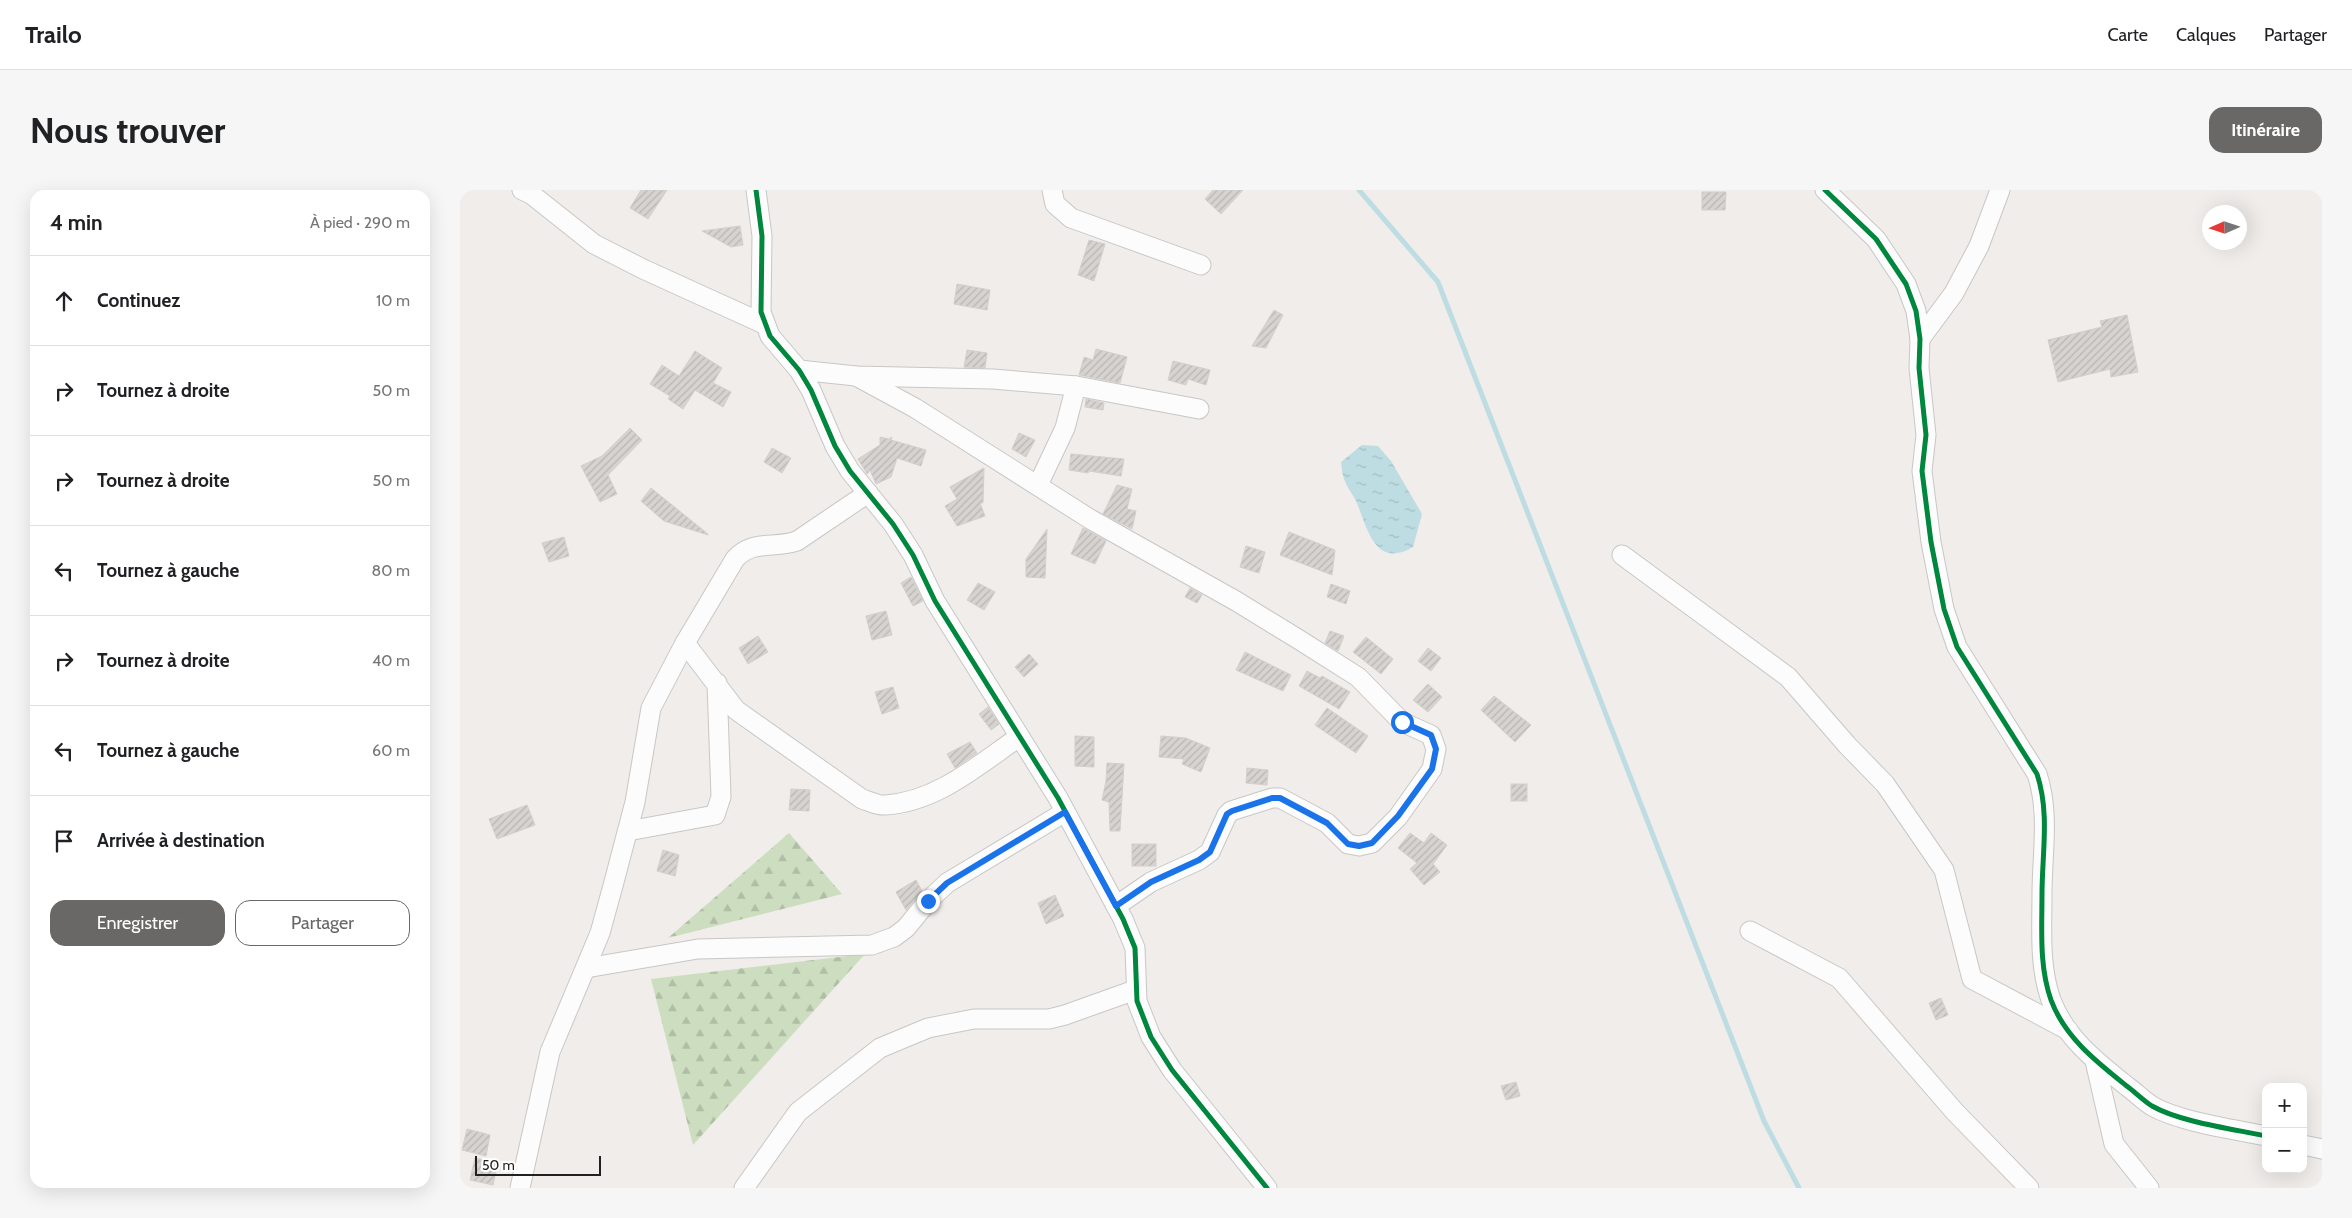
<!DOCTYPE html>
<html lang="fr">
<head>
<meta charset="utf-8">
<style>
	body { margin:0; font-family:Cabin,sans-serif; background:#f6f6f6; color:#202124 }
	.controls { position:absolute; right:15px; bottom:15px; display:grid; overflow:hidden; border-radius:10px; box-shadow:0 5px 20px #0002 }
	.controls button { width:45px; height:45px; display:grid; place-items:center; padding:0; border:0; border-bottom:1px solid #e0e0e0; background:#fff; color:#202124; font:25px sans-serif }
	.compass { position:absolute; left:1742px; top:15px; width:45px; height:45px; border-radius:50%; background:#fff; box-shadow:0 5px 20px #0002; rotate:267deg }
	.scale { position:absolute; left:15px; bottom:12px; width:126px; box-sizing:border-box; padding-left:5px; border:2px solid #212121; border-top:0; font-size:14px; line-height:18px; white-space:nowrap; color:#212121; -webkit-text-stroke:4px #fff; paint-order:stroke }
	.stop { position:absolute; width:15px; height:15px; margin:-11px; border:4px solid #1a73e8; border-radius:50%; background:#fff }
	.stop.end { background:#1a73e8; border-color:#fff; box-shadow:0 1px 5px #0008 }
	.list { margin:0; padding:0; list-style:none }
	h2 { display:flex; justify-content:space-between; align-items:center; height:65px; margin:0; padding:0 20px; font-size:21px }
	h2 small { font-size:16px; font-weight:400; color:#757577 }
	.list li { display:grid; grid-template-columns:32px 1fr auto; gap:15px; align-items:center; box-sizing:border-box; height:90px; padding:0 20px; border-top:1px solid #e0e0e0 }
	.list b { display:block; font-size:19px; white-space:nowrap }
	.list em { font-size:16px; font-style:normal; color:#757577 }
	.actions { display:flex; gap:10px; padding:15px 20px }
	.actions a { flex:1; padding:11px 0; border:1px solid #696867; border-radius:15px; text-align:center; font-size:18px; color:#696867 }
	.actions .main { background:#696867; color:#fff }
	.icon { flex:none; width:28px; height:28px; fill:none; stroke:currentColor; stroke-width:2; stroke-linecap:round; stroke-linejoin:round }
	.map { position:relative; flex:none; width:1862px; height:998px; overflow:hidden; border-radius:15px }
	header { display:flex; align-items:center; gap:30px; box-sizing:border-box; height:70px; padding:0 25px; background:#fff; border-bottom:1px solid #e0e0e0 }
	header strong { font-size:24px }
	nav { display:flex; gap:28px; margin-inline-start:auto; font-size:18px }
	.intro { display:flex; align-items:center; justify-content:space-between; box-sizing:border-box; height:120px; padding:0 30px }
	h1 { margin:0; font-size:35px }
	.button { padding:12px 22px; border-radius:15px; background:#696867; color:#fff; font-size:18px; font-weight:700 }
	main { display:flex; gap:30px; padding:0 30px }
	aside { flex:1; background:#fff; border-radius:15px; box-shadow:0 5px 20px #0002 }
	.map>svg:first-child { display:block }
</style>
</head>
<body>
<header>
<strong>Trailo</strong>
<nav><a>Carte</a><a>Calques</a><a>Partager</a></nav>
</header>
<div class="intro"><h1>Nous trouver</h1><a class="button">Itinéraire</a></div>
<main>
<aside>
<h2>4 min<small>À pied · 290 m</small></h2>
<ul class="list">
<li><svg class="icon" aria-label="ahead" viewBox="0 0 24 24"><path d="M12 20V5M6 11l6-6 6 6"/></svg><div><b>Continuez</b></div><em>10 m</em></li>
<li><svg class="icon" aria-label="right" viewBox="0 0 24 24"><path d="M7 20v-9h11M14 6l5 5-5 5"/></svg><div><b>Tournez à droite</b></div><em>50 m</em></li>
<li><svg class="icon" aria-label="right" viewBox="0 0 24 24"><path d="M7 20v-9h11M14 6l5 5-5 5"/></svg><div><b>Tournez à droite</b></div><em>50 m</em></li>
<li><svg class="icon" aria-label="left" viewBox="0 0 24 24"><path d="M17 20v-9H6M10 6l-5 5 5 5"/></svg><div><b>Tournez à gauche</b></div><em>80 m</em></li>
<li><svg class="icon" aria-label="right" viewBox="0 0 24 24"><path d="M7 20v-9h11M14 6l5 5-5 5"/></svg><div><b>Tournez à droite</b></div><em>40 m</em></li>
<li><svg class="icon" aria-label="left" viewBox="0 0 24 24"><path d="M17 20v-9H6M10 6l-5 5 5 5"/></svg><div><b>Tournez à gauche</b></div><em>60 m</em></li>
<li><svg class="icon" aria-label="arrive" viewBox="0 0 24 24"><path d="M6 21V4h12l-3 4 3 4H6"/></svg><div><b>Arrivée à destination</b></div></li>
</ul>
<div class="actions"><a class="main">Enregistrer</a><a>Partager</a></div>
</aside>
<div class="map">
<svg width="1862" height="998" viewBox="0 0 1862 998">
	<defs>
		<pattern id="forest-firs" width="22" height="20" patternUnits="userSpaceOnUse" patternTransform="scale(1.25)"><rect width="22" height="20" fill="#ccdebf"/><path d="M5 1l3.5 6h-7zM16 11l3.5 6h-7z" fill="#afbea4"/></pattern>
		<pattern id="water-ripples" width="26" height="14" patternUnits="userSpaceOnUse" patternTransform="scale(1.25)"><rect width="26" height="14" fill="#bddde3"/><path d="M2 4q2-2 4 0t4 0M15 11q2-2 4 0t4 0" fill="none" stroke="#a2bdc2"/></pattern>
		<pattern id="building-hatch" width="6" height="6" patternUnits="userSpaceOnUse" patternTransform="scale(1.25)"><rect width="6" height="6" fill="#d7d3d1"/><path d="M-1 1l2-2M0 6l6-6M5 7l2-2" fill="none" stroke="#b8b5b3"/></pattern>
	</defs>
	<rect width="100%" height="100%" fill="#f0edea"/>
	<!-- forest -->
	<g fill="url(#forest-firs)">
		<path d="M329 643 382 704 208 748Z"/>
		<path d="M405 764 233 955 191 789Z"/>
	</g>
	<!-- water -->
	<path fill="url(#water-ripples)" d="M902 255 918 256 931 271 962 324 953 357C914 380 907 336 896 311 893 304 887 298 885 291 882 285 882 278 881 272Z"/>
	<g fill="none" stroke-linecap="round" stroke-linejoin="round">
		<!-- stream -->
		<path stroke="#bddde3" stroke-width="5" d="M899 0 978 92 1304 931 1339 998"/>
	</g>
	<!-- building -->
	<g fill="url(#building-hatch)" stroke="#d3cfcb">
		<path d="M181 0H207L188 29 170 18Z"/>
		<path d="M753 0H783L761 24 745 9Z"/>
		<path d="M1242 2H1266L1265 20H1242Z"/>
		<path d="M280 36 283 55 271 57 242 41Z"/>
		<path d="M629 50 645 54 634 91 618 85Z"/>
		<path d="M497 94 530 100 527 120 494 114Z"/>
		<path d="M814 120 823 125 806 158 792 156Z"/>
		<path d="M1667 125 1678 182 1651 187 1650 179 1598 192 1588 150 1642 137 1640 131Z"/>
		<path d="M636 159 667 167 660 193 619 185 624 167 633 170Z"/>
		<path d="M507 160 527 163 525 178 504 177Z"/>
		<path d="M235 161 262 178 253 193 271 202 263 217 235 200 223 219 208 209 210 206 190 194 202 175 219 186Z"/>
		<path d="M713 171 750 180 746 195 728 189 726 195 708 190Z"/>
		<path d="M626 209 644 213 643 220 625 217Z"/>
		<path d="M170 238 182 250 148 285 157 304 140 312 121 276 142 266Z"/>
		<path d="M559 243 575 250 566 267 552 259Z"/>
		<path d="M420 247 429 249 432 247 431 250 466 260 461 276 437 268 431 287 416 294 410 280 407 284 398 269 420 255Z"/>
		<path d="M312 258 331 268 322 283 304 272Z"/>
		<path d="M611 264 664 269 661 286 629 281 628 283 609 280Z"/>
		<path d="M524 278 523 313H520L525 326 497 336 485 316 497 309 490 297Z"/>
		<path d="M657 295 672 299 667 319 676 321 672 339 643 324Z"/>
		<path d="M191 298 248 344V345L204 331 197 325 181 311Z"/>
		<path d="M623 338 646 351 635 374 611 364Z"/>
		<path d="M587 339 585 388 566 387V369Z"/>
		<path d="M829 342 875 360 872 385 820 365Z"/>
		<path d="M104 347 109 366 89 372 82 353Z"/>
		<path d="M786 356 805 362 799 383 780 377Z"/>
		<path d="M451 387 463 411 453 416 441 393Z"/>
		<path d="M518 393 535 402 524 420 507 410Z"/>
		<path d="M871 394 890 401 886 414 867 407Z"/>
		<path d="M730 398 742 405 737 413 725 407Z"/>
		<path d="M426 421 432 445 412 450 406 426Z"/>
		<path d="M870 441 884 446 878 461 865 453Z"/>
		<path d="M298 446 308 462 288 474 279 458Z"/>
		<path d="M906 447 933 469 921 484 893 462Z"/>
		<path d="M968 458 981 468 971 481 958 471Z"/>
		<path d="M785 462 831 485 823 501 776 480Z"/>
		<path d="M569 464 578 474 564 487 555 477Z"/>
		<path d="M847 481 860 488 862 486 890 502 879 519 839 496Z"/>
		<path d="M968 494 982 507 968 522 953 510Z"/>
		<path d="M433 497 439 518 422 524 415 502Z"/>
		<path d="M1034 506 1071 535 1055 552 1021 520Z"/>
		<path d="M528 517 539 534 531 540 519 524Z"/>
		<path d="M867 518 908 546 896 563 855 535Z"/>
		<path d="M615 546 634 547V577L615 576Z"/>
		<path d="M701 546 726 548 750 558 741 582 722 574 724 569 699 567Z"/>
		<path d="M510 552 517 563 495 578 487 564Z"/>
		<path d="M647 573 664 574 660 641H650L649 612 642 610 646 591Z"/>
		<path d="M787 578 808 580 807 595 786 593Z"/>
		<rect x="1051" y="594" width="16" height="17"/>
		<path d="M331 599 350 600 349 621 329 620Z"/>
		<path d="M67 615 75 635 37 649 29 629Z"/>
		<path d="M950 643 964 653 971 643 987 655 973 674 980 682 964 695 950 679 957 673 938 658Z"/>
		<rect x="672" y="654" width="24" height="22"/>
		<path d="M203 660 219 665 215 686 197 681Z"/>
		<path d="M456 690 462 701 446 720 436 702Z"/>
		<path d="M595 705 604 726 586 734 578 713Z"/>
		<path d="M1481 808 1488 825 1476 830 1469 813Z"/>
		<path d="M1056 892 1060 906 1046 910 1041 896Z"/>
		<path d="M7 939 30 945 26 966 2 960Z"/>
		<path d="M15 968 38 973 33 995 10 990Z"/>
	</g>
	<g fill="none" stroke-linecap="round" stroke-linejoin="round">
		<defs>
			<g id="minor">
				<path d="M62 0 71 4 134 54 183 79 304 134"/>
				<path d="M296 0 302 46 301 122 310 146 339 180 351 200 375 256 390 281 433 334 453 365 475 411 598 608 663 729 675 758 677 811 691 847 712 880 807 998"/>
				<path d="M592 0 595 14 611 28 741 75"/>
				<path d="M1365 0 1416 49 1446 94 1456 121 1460 149 1459 178 1466 245 1462 281 1471 352 1484 419 1497 457 1577 584C1590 623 1582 664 1582 704 1582 740 1579 776 1591 810 1605 848 1638 873 1668 897 1676 903 1684 911 1692 916 1720 932 1773 939 1806 946"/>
				<path d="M1460 149 1494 103 1519 56 1540 0"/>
				<path d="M339 180 396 186 533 189 616 196 739 219"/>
				<path d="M396 186 455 218 630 329 776 411 838 449 898 487 942 532 971 545 976 559 972 579 938 627 912 653 899 656 888 654 867 633 820 608H812L771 621 767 625 750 662 739 670 691 692 656 716"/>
				<path d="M578 295 605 238 616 196"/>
				<path d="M1162 365 1328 487 1387 555 1425 594 1484 680 1512 789 1608 840"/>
				<path d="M225 453 276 520 402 609C409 611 418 616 425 615 477 612 518 575 559 547"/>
				<path d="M168 641 255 625 261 607 257 493"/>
				<path d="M1290 741 1379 788 1495 922 1569 998"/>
				<path d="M126 778 238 759 412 755 434 747 446 738 468 711 487 693 605 622"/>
				<path d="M1635 871 1654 954 1689 998"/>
				<path d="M1843 955 1862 959"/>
				<path d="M60 998 90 862 140 743 154 692 175 612 191 518 225 453 275 369C293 349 314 359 337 351L408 303"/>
				<path d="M284 998 338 922 420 858 468 838 514 829H589L605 825 675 800"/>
			</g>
		</defs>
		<!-- minor casing -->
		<use href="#minor" stroke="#c8c7c6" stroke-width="21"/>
		<!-- minor -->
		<use href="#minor" stroke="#fdfcfc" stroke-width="19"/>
		<defs>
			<g id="cycleway">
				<path d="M296 0 302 46 301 122 310 146 339 180 351 200 375 256 390 281 433 334 453 365 475 411 598 608 663 729 675 758 677 811 691 847 712 880 807 998"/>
				<path d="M1365 0 1416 49 1446 94 1456 121 1460 149 1459 178 1466 245 1462 281 1471 352 1484 419 1497 457 1577 584C1590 623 1582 664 1582 704 1582 740 1579 776 1591 810 1605 848 1638 873 1668 897 1676 903 1684 911 1692 916 1720 932 1773 939 1806 946"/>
			</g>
		</defs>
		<!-- cycleway casing -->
		<use href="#cycleway" stroke="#fff" stroke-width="8"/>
		<!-- cycleway -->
		<use href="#cycleway" stroke="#00873e" stroke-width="5"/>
	</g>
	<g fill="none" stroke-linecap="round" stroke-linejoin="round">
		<!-- route -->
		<path stroke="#1a73e8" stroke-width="6" d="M468 711 487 693 605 622 656 716 691 692 739 670 750 662 767 624 772 621 812 608H820L867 633 888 654 899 656 912 653 938 626 972 579 976 559 971 545 942 532"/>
	</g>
</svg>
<div class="controls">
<button>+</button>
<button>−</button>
</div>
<svg class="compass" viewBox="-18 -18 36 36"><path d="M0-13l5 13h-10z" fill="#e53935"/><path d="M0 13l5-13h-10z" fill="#757577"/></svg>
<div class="scale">50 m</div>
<div class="stop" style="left:942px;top:532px"></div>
<div class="stop end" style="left:468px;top:711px"></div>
</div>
</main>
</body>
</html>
